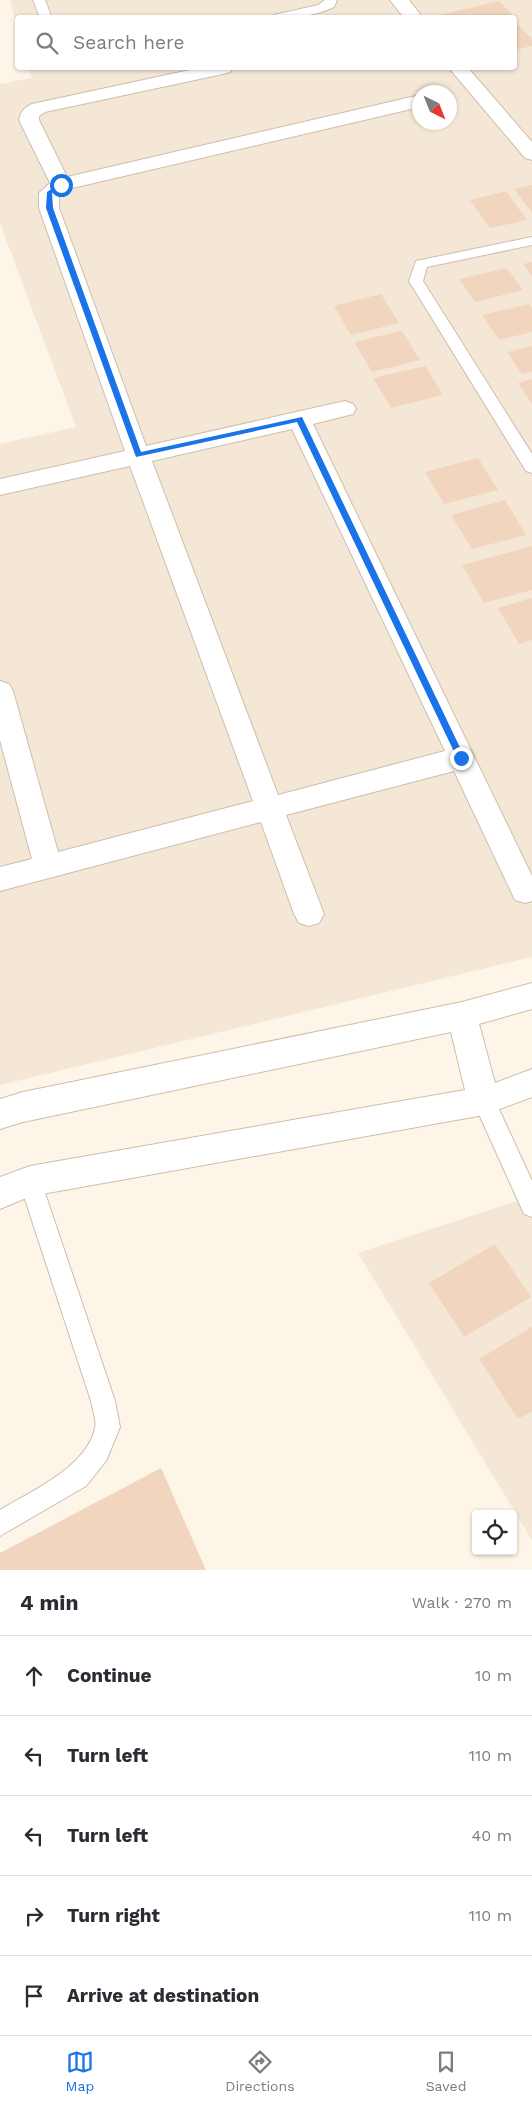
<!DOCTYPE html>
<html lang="en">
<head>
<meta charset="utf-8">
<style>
	body { margin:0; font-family:"Work Sans",sans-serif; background:#f7f7f7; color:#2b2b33 }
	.controls { position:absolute; right:15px; bottom:15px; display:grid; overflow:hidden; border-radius:5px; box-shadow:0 1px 4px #0004 }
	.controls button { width:45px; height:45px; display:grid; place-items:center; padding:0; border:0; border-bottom:1px solid #e1e1e2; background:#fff; color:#2b2b33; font:25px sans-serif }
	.compass { position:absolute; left:412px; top:85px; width:45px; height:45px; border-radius:50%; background:#fff; box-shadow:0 1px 4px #0004; rotate:137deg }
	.stop { position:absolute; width:15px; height:15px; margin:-11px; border:4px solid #1a73e8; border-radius:50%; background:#fff }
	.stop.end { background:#1a73e8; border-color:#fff; box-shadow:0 1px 5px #0008 }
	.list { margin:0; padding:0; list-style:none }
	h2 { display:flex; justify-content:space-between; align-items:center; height:65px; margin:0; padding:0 20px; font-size:21px }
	h2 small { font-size:16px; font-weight:400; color:#7c7c81 }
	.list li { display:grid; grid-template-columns:32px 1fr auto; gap:15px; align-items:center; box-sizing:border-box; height:80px; padding:0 20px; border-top:1px solid #e1e1e2 }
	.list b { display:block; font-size:19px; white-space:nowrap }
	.list em { font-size:16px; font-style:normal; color:#7c7c81 }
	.icon { flex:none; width:28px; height:28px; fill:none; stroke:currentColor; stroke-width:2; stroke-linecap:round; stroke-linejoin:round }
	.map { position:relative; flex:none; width:532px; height:1570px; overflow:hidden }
	.search { position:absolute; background:#fff; box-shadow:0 1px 4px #0004; left:15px; right:15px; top:15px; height:55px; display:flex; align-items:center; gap:12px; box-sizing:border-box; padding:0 18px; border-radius:5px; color:#7c7c81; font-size:19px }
	.sheet { height:465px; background:#fff }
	nav { display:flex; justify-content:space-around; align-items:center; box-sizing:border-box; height:70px; border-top:1px solid #e1e1e2; background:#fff; font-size:14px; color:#7c7c81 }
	nav a { display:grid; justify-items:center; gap:2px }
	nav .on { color:#1a73e8 }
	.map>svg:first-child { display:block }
</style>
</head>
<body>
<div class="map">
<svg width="532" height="1570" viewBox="0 0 532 1570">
	<rect width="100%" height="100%" fill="#fdf5e7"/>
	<!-- residential -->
	<g fill="#f4e7d6" fill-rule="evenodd">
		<path d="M10 0H532V957L0 1085V444L76 427 0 223V84L32 78 29 68H514V18H18L17 27ZM420 92H450V122H420Z"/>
		<path d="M532 1196V1540L358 1253Z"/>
	</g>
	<!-- building -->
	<g fill="#f2d5bf">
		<path d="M499 1 519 21 514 22V18H446L443 14Z"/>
		<path d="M519 26 532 39V46L514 50V27Z"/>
		<path d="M532 185V213L514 189Z"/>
		<path d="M506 191 527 220 490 228 470 200Z"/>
		<path d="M532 262V276L523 264Z"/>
		<path d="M507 268 523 290 475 302 459 279Z"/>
		<path d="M381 294 399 323 351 335 334 306Z"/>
		<path d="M529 304 532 308V332L499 340 482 315Z"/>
		<path d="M402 331 420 360 372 372 354 342Z"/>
		<path d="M532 346V372L522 374 507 352Z"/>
		<path d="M425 366 443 395 391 408 373 378Z"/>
		<path d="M532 379V404L518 383Z"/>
		<path d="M478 458 498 490 444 504 425 472Z"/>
		<path d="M505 500 526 535 472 549 451 515Z"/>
		<path d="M532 546V590L484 603 462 565Z"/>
		<path d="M532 598V640L519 644 498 608Z"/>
		<path d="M495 1244 531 1297 464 1337 429 1283Z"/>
		<path d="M532 1327V1411L518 1419 479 1359Z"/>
		<path d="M161 1468 206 1570H0V1553Z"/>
	</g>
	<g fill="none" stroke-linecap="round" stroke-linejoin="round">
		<defs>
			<g id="service">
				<path d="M33 0H45L52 18H40Z"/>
				<path d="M325 0H337L334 7C315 16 294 18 272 18L274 15 318 5Z"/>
				<path d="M532 237V245L427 267 423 281 532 454V473L526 471 409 281 416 261Z"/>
				<path d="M484 1091 492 1094 532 1181V1217L524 1214 473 1101 476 1094Z"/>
				<path d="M30 1171 38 1174 41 1181 115 1401 120 1427 106 1461 86 1486 0 1536V1510C31 1491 87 1467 95 1428 97 1420 92 1409 91 1401L19 1181 22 1174Z"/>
			</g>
			<g id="minor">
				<path d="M390 0H409L423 18H404Z"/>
				<path d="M199 68H232L230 72 223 74 45 112 39 116V120L67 177 420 95V107L68 189 59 195V208L146 446 345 401 353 404 356 409 353 414 313 424 532 876V901L525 903 515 900 454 771 286 815 324 914 319 923 309 926 299 923 294 914 261 822 0 891V867L32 859 0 740V681L9 684 13 691 58 852 253 801 130 466 0 495V479L125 451 39 208V193L50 183 19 120C21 111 24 108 32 104ZM292 429 445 751 278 795 152 461Z"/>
				<path d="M449 68H468L532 142V160L525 158Z"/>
				<path d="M532 983V1009L479 1024 495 1083 532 1069V1097L484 1115 31 1196 0 1209V1177L30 1166 465 1090 451 1032 23 1122 0 1129V1099L23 1092 462 1002Z"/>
			</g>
		</defs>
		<!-- service casing -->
		<use href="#service" stroke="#cfbdad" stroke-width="2"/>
		<!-- minor casing -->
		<use href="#minor" stroke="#cfbdad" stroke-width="2"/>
		<!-- service -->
		<use href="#service" fill="#fff" fill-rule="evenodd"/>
		<!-- minor -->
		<use href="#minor" fill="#fff" fill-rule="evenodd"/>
	</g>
	<!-- route -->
	<path fill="#1a73e8" d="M59 184 64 185 52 193 53 208 141 452 302 417 465 758 464 760H458L457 758 297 422 136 457 46 208 47 192Z"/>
</svg>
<div class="controls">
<button><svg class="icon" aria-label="locate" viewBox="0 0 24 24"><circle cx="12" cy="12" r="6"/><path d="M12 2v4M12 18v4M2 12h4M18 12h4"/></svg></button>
</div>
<svg class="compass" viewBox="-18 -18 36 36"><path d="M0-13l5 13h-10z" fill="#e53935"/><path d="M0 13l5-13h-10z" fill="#7c7c81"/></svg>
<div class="stop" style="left:61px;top:185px"></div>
<div class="stop end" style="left:461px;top:758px"></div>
<div class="search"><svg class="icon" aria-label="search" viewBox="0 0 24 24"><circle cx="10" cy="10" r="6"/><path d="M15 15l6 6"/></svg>Search here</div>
</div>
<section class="sheet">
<h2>4 min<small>Walk · 270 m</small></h2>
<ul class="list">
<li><svg class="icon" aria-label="ahead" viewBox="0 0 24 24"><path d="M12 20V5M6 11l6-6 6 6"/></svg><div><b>Continue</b></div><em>10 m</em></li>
<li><svg class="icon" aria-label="left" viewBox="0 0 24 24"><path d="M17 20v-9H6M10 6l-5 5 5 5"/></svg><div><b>Turn left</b></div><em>110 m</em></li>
<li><svg class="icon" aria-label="left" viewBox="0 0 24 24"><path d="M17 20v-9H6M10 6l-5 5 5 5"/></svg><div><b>Turn left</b></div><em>40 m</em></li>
<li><svg class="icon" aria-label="right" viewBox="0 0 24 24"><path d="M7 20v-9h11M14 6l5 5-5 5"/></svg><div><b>Turn right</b></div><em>110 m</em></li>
<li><svg class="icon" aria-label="arrive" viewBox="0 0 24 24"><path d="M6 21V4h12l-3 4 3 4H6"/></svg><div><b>Arrive at destination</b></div></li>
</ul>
</section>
<nav>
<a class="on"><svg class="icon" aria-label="map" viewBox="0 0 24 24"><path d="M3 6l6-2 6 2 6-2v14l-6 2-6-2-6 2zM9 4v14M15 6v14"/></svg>Map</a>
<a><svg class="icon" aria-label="directions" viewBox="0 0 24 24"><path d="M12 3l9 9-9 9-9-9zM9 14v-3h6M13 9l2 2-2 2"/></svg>Directions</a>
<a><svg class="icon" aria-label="saved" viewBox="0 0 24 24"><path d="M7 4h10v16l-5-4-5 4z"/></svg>Saved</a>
</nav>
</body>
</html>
